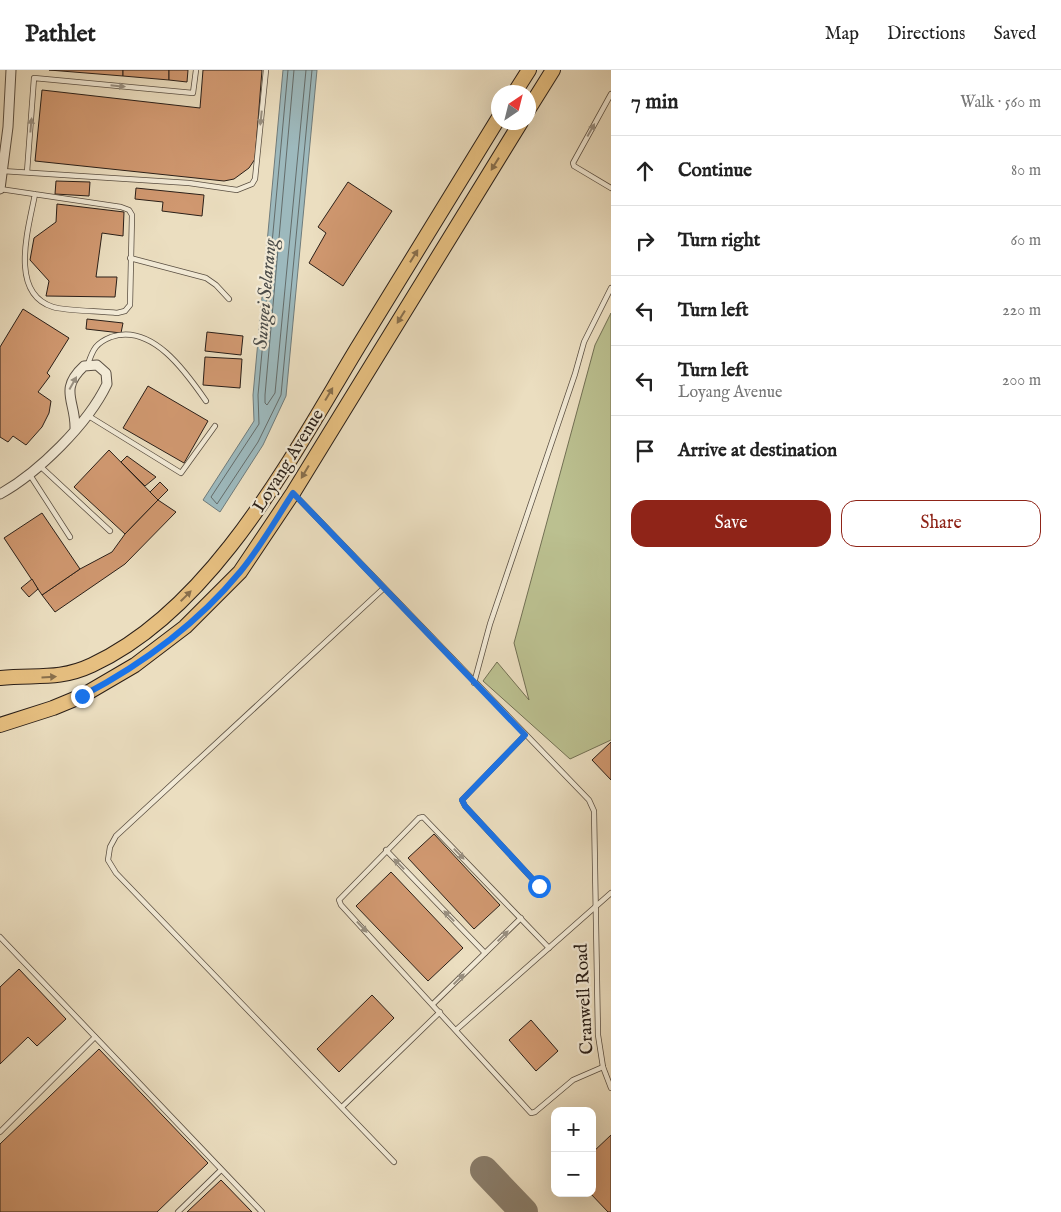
<!DOCTYPE html>
<html lang="en">
<head>
<meta charset="utf-8">
<style>
	body { margin:0; font-family:"IM FELL English",serif; background:#f6f6f6; color:#222 }
	.controls { position:absolute; right:15px; bottom:15px; display:grid; overflow:hidden; border-radius:10px; box-shadow:0 5px 20px #0002 }
	.controls button { width:45px; height:45px; display:grid; place-items:center; padding:0; border:0; border-bottom:1px solid #e0e0e0; background:#fff; color:#222; font:25px sans-serif }
	.compass { position:absolute; left:491px; top:15px; width:45px; height:45px; border-radius:50%; background:#fff; box-shadow:0 5px 20px #0002; rotate:35deg }
	.stop { position:absolute; width:15px; height:15px; margin:-11px; border:4px solid #1a73e8; border-radius:50%; background:#fff }
	.stop.end { background:#1a73e8; border-color:#fff; box-shadow:0 1px 5px #0008 }
	.list { margin:0; padding:0; list-style:none }
	h2 { display:flex; justify-content:space-between; align-items:center; height:65px; margin:0; padding:0 20px; font-size:21px }
	h2 small { font-size:16px; font-weight:400; color:#767676 }
	.list li { display:grid; grid-template-columns:32px 1fr auto; gap:15px; align-items:center; box-sizing:border-box; height:70px; padding:0 20px; border-top:1px solid #e0e0e0 }
	.list b { display:block; font-size:19px; white-space:nowrap }
	.list p { margin:0; font-size:16px; white-space:nowrap; color:#767676 }
	.list em { font-size:16px; font-style:normal; color:#767676 }
	.actions { display:flex; gap:10px; padding:15px 20px }
	.actions a { flex:1; padding:11px 0; border:1px solid #8f2418; border-radius:15px; text-align:center; font-size:18px; color:#8f2418 }
	.actions .main { background:#8f2418; color:#fff }
	.icon { flex:none; width:28px; height:28px; fill:none; stroke:currentColor; stroke-width:2; stroke-linecap:round; stroke-linejoin:round }
	.map { position:relative; flex:none; width:611px; height:1142px; overflow:hidden }
	header { display:flex; align-items:center; gap:30px; box-sizing:border-box; height:70px; padding:0 25px; background:#fff; border-bottom:1px solid #e0e0e0 }
	header strong { font-size:24px }
	nav { display:flex; gap:28px; margin-inline-start:auto; font-size:18px }
	main { display:flex }
	aside { flex:1; background:#fff }
	.map>svg:first-child { display:block }
</style>
</head>
<body>
<header>
<strong>Pathlet</strong>
<nav><a>Map</a><a>Directions</a><a>Saved</a></nav>
</header>
<main>
<div class="map">
<svg width="611" height="1142" viewBox="0 0 611 1142">
	<rect width="100%" height="100%" fill="#ebdec0"/>
	<filter id="stains"><feTurbulence type="fractalNoise" baseFrequency=".004" numOctaves="4"/><feColorMatrix values="0 0 0 0 .2 0 0 0 0 .09 0 0 0 0 .02 0 0 0 .5 -.17"/></filter>
	<radialGradient id="worn" r=".72"><stop offset=".6" stop-color="#630" stop-opacity="0"/><stop offset="1" stop-color="#630" stop-opacity=".3"/></radialGradient>
	<!-- green -->
	<path fill="#bbc090" stroke="#727054" d="M611 243V670L570 689 483 611 497 592 529 630 514 573 595 275Z"/>
	<!-- water -->
	<path fill="#9db9bd" stroke="#6f7b7b" d="M283 0H317L286 326 263 375 220 442 203 430 254 351 253 325Z"/>
	<g fill="none" stroke-linecap="round" stroke-linejoin="round">
		<!-- shore -->
		<g stroke="#646c6a" stroke-width="1">
			<path d="M288 0 258 325 259 354 211 427 217 434 258 372 281 325 312 0"/>
			<path d="M294 0 265 325V333L267 335 275 323 306 0"/>
		</g>
		<!-- taxiway -->
		<path stroke="#8a7e6c" stroke-width="28" d="M484 1100 524 1142"/>
	</g>
	<!-- building -->
	<g fill="#d09870" stroke="#2a1f18">
		<path d="M49 0H123V6Z"/>
		<path d="M123 0H169V10L123 6Z"/>
		<path d="M169 0H188L187 12 169 10Z"/>
		<path d="M203 0H262L255 89 249 98 234 109 224 111 35 91 42 20 200 38Z"/>
		<path d="M56 111 90 112 89 126 55 124Z"/>
		<path d="M348 112 392 141 343 216 309 193 326 163 318 157Z"/>
		<path d="M136 118 204 125 202 146 162 141 163 132 135 129Z"/>
		<path d="M57 134 124 142 123 166 102 163 96 207H117L115 227 46 226 49 211 30 190 34 168 56 152Z"/>
		<path d="M23 239 69 268 47 303 50 306 38 322 51 331 49 343 42 357 26 375 13 366 8 372 0 367V277Z"/>
		<path d="M87 249 123 253 121 263 86 259Z"/>
		<path d="M207 262 243 266 241 285 205 281Z"/>
		<path d="M205 287 242 289 240 318 203 315Z"/>
		<path d="M148 316 208 351 184 393 123 358Z"/>
		<path d="M109 380 158 430 125 464 74 417Z"/>
		<path d="M127 386 156 407 145 416 121 392Z"/>
		<path d="M160 412 168 420 158 430 150 422Z"/>
		<path d="M158 430 176 442 125 494 55 542 42 525 80 499 112 482 125 464Z"/>
		<path d="M42 443 80 499 42 525 4 468Z"/>
		<path d="M32 509 38 519 29 527 21 518Z"/>
		<path d="M611 672V710L592 690Z"/>
		<path d="M434 764 500 835 474 859 408 788Z"/>
		<path d="M391 802 463 878 428 911 356 836Z"/>
		<path d="M19 899 66 949 37 976 28 967 0 994V917Z"/>
		<path d="M372 925 394 948 339 1002 317 979Z"/>
		<path d="M531 950 558 981 536 1001 509 970Z"/>
		<path d="M99 979 208 1093 157 1142H0V1074Z"/>
		<path d="M611 1065V1142H608L590 1123H592V1083Z"/>
		<path d="M221 1110 252 1142H187Z"/>
	</g>
	<g fill="none" stroke-linecap="round" stroke-linejoin="round">
		<defs>
			<g id="service">
				<path d="M611 24 573 93 574 96 611 118"/>
				<path d="M2 101 189 113 237 120 252 114 255 109 266 0"/>
				<path d="M27 102 34 8 193 23 196 0"/>
				<path d="M0 119 121 137 129 140 132 145 130 235 125 241 117 243C101 241 66 241 53 237 8 223 29 157 35 124"/>
				<path d="M130 188 206 208 216 215 229 229"/>
				<path d="M88 294C93 279 96 273 111 267 152 253 186 302 206 331"/>
				<path d="M87 345 181 403 215 356"/>
				<path d="M40 396 110 461"/>
				<path d="M30 405 70 467"/>
				<path d="M294 424 589 730 594 741 598 965 603 997 611 1018"/>
				<path d="M384 518 116 766 110 777 108 790 116 803 394 1092"/>
				<path d="M474 613 490 554 575 304 584 272 611 218"/>
				<path d="M525 665 462 730 465 736 539 816"/>
				<path d="M386 780 485 883"/>
				<path d="M0 867 262 1142"/>
				<path d="M549 878 423 747 419 748 339 830 341 835 531 1043 535 1042 573 1010 603 997"/>
				<path d="M433 934 521 848"/>
				<path d="M456 960 611 823"/>
				<path d="M342 1037 440 942"/>
				<path d="M0 1062 95 967"/>
				<path d="M178 1142 221 1100"/>
			</g>
			<g id="minor">
				<path d="M0 119 8 57 11 0"/>
				<path d="M0 424C38 403 88 354 107 314L106 303 97 295 84 296C58 320 76 331 75 359"/>
			</g>
			<g id="primary">
				<path d="M515 22 529 0"/>
				<path d="M528 40 553 0"/>
				<path d="M0 608C34 604 58 611 92 595 213 539 292 386 358 277 405 201 452 125 498 49"/>
				<path d="M0 655 53 638 82 626 135 595 185 557 240 502 293 423 521 52"/>
			</g>
		</defs>
		<!-- service casing -->
		<use href="#service" stroke="#5a4f42" stroke-width="6"/>
		<!-- minor casing -->
		<use href="#minor" stroke="#5a4f42" stroke-width="11"/>
		<!-- primary casing -->
		<use href="#primary" stroke="#2a1f18" stroke-width="16"/>
		<!-- service -->
		<use href="#service" stroke="#f2ead6" stroke-width="4.5"/>
		<!-- minor -->
		<use href="#minor" stroke="#f2ead6" stroke-width="9"/>
		<!-- primary -->
		<use href="#primary" stroke="#e6bf80" stroke-width="14"/>
	</g>
	<!-- one-way arrows -->
	<defs><path id="oneway-solid" d="M-6-.8H1V-3.2L6.5 0L1 3.2V.8H-6Z" transform="scale(1.25)"/></defs>
	<g fill="#988f80">
		<use href="#oneway-solid" transform="translate(118 16) rotate(6)"/>
		<use href="#oneway-solid" transform="translate(261 48) rotate(96)"/>
		<use href="#oneway-solid" transform="translate(31 55) rotate(-85)"/>
		<use href="#oneway-solid" transform="translate(591 60) rotate(-61)"/>
		<use href="#oneway-solid" transform="translate(73 313) rotate(-61)"/>
		<use href="#oneway-solid" transform="translate(459 784) rotate(46)"/>
		<use href="#oneway-solid" transform="translate(399 794) rotate(-134)"/>
		<use href="#oneway-solid" transform="translate(449 846) rotate(-134)"/>
		<use href="#oneway-solid" transform="translate(362 857) rotate(47)"/>
		<use href="#oneway-solid" transform="translate(503 866) rotate(-44)"/>
		<use href="#oneway-solid" transform="translate(459 909) rotate(-44)"/>
	</g>
	<g fill="#886f4c">
		<use href="#oneway-solid" transform="translate(495 94) rotate(122)"/>
		<use href="#oneway-solid" transform="translate(414 186) rotate(-58)"/>
		<use href="#oneway-solid" transform="translate(401 247) rotate(122)"/>
		<use href="#oneway-solid" transform="translate(329 324) rotate(-59)"/>
		<use href="#oneway-solid" transform="translate(305 402) rotate(121)"/>
		<use href="#oneway-solid" transform="translate(186 526) rotate(-45)"/>
		<use href="#oneway-solid" transform="translate(49 607) rotate(-3)"/>
	</g>
	<g fill="none" stroke-linecap="round" stroke-linejoin="round">
		<!-- route -->
		<path stroke="#1a73e8" stroke-width="6" d="M82 626C141 595 197 554 240 502 260 478 276 449 293 423L525 665 462 730 465 736 539 816"/>
	</g>
	<g text-anchor="middle" dominant-baseline="central" stroke-width="4.5" stroke-linejoin="round" paint-order="stroke">
		<!-- street labels -->
		<g font-size="18" fill="#2a1f18" stroke="#f2ead6">
			<text transform="translate(289 391) rotate(-58)">Loyang Avenue</text>
			<text transform="translate(585 929) rotate(-93)">Cranwell Road</text>
		</g>
		<!-- water labels -->
		<g font-size="19" font-style="italic" fill="#4c4d4a" stroke="#f2ead6">
			<text transform="translate(266 224) rotate(-85)">Sungei Selarang</text>
		</g>
	</g>
	<rect width="100%" height="100%" filter="url(#stains)"/>
	<rect width="100%" height="100%" fill="url(#worn)"/>
</svg>
<div class="controls">
<button>+</button>
<button>−</button>
</div>
<svg class="compass" viewBox="-18 -18 36 36"><path d="M0-13l5 13h-10z" fill="#e53935"/><path d="M0 13l5-13h-10z" fill="#767676"/></svg>
<div class="stop" style="left:539px;top:816px"></div>
<div class="stop end" style="left:82px;top:626px"></div>
</div>
<aside>
<h2>7 min<small>Walk · 560 m</small></h2>
<ul class="list">
<li><svg class="icon" aria-label="ahead" viewBox="0 0 24 24"><path d="M12 20V5M6 11l6-6 6 6"/></svg><div><b>Continue</b></div><em>80 m</em></li>
<li><svg class="icon" aria-label="right" viewBox="0 0 24 24"><path d="M7 20v-9h11M14 6l5 5-5 5"/></svg><div><b>Turn right</b></div><em>60 m</em></li>
<li><svg class="icon" aria-label="left" viewBox="0 0 24 24"><path d="M17 20v-9H6M10 6l-5 5 5 5"/></svg><div><b>Turn left</b></div><em>220 m</em></li>
<li><svg class="icon" aria-label="left" viewBox="0 0 24 24"><path d="M17 20v-9H6M10 6l-5 5 5 5"/></svg><div><b>Turn left</b><p>Loyang Avenue</p></div><em>200 m</em></li>
<li><svg class="icon" aria-label="arrive" viewBox="0 0 24 24"><path d="M6 21V4h12l-3 4 3 4H6"/></svg><div><b>Arrive at destination</b></div></li>
</ul>
<div class="actions"><a class="main">Save</a><a>Share</a></div>
</aside>
</main>
</body>
</html>
